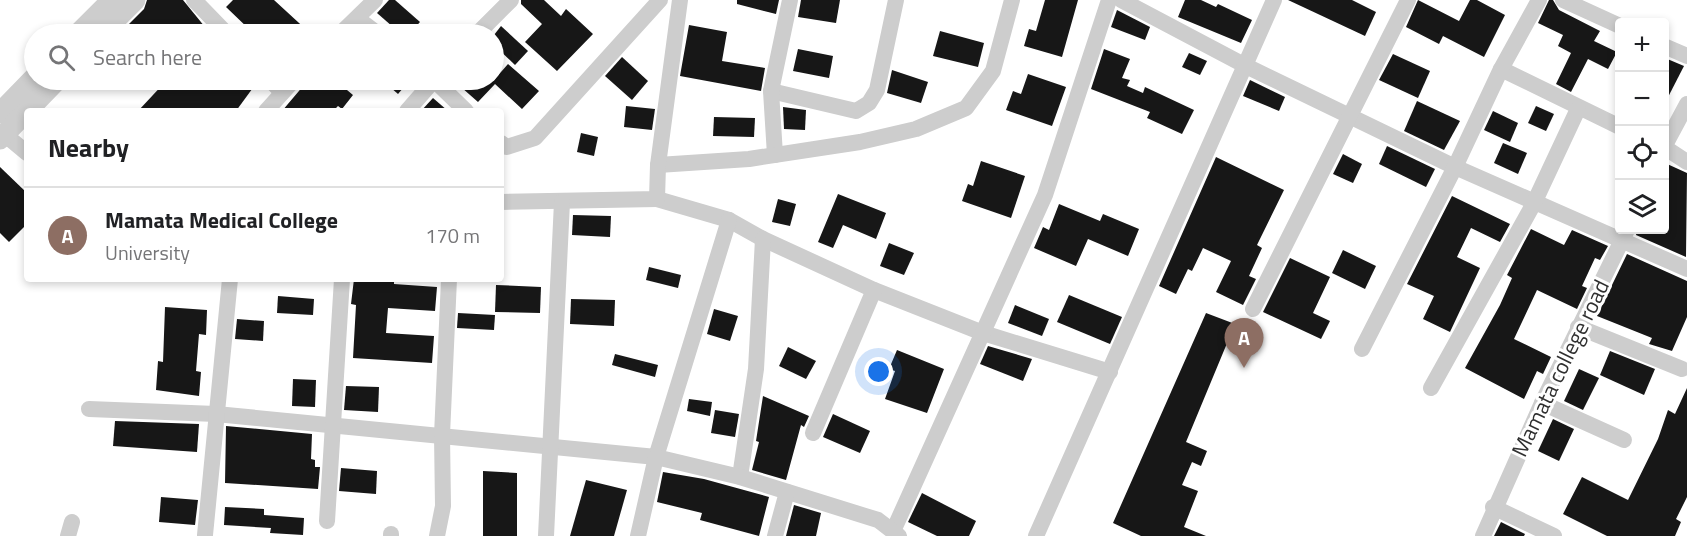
<!DOCTYPE html>
<html lang="en">
<head>
<meta charset="utf-8">
<style>
	body { margin:0; font-family:"Titillium Web",sans-serif; background:#f6f6f6; color:#202124 }
	.controls { position:absolute; right:18px; top:18px; display:grid; overflow:hidden; border-radius:6px; box-shadow:0 3px 9px #0003 }
	.controls button { width:54px; height:54px; display:grid; place-items:center; padding:0; border:0; border-bottom:2px solid #e0e0e0; background:#fff; color:#202124; font:30px sans-serif }
	.you { position:absolute; left:879px; top:372px; width:21px; height:21px; margin:-15px; border:4px solid #fff; border-radius:50%; background:#1a73e8; box-shadow:0 0 0 9px #1a73e833 }
	.badge { display:grid; place-items:center; width:39px; height:39px; border-radius:50%; background:#db3e3e; color:#fff; font-size:20px; font-weight:700 }
	.pin { position:absolute; translate:-50% -50px; filter:drop-shadow(0 2px 3px #0008) }
	.pin::after { content:''; position:absolute; top:32px; width:21px; height:18px; background:inherit; clip-path:polygon(0 0,100% 0,50% 100%) }
	.list { margin:0; padding:0; list-style:none }
	h2 { display:flex; justify-content:space-between; align-items:center; height:78px; margin:0; padding:0 24px; font-size:26px }
	h2 small { font-size:20px; font-weight:400; color:#757577 }
	.list li { display:grid; grid-template-columns:39px 1fr auto; gap:18px; align-items:center; box-sizing:border-box; height:96px; padding:0 24px; border-top:2px solid #e0e0e0 }
	.list b { display:block; font-size:22px; white-space:nowrap }
	.list p { margin:0; font-size:20px; white-space:nowrap; color:#757577 }
	.list em { font-size:20px; font-style:normal; color:#757577 }
	.icon { flex:none; width:33px; height:33px; fill:none; stroke:currentColor; stroke-width:2; stroke-linecap:round; stroke-linejoin:round }
	.map { position:relative; flex:none; width:1687px; height:536px; overflow:hidden }
	.search { position:absolute; background:#fff; box-shadow:0 3px 9px #0003; left:24px; top:24px; width:480px; height:66px; display:flex; align-items:center; gap:15px; box-sizing:border-box; padding:0 21px; border-radius:33px; color:#757577; font-size:22px }
	.panel { position:absolute; background:#fff; box-shadow:0 3px 9px #0003; left:24px; top:108px; width:480px; height:174px; border-radius:6px }
	.map>svg:first-child { display:block }
</style>
</head>
<body>
<div class="map">
<svg width="1687" height="536" viewBox="0 0 1687 536">
	<rect width="100%" height="100%" fill="#fff"/>
	<!-- building -->
	<g fill="#171717">
		<path d="M147 0H183L205 27 198 34H122L120 33 144 9Z"/>
		<path d="M233 0H274L311 34H258L253 29 251 31 226 7Z"/>
		<path d="M389 0H395L420 22 409 34H401L377 13Z"/>
		<path d="M521 0H544L561 16 566 9 593 34 557 71 525 42 542 24 521 4Z"/>
		<path d="M737 0H779L776 14 737 4Z"/>
		<path d="M801 0H840L836 23 798 17Z"/>
		<path d="M1045 0H1078L1062 57 1024 46 1029 29 1036 31Z"/>
		<path d="M1185 0H1201L1216 7 1218 4 1252 20 1241 43 1178 17Z"/>
		<path d="M1288 0H1352L1376 12 1365 36Z"/>
		<path d="M1418 0 1459 21 1470 0H1477L1505 15 1484 57 1443 36 1439 44 1406 27Z"/>
		<path d="M1549 0H1553L1559 10 1600 31 1594 41 1617 52 1608 69 1588 59 1571 92 1556 84 1571 53 1558 46 1563 35 1538 23Z"/>
		<path d="M1117 10 1150 27 1145 40 1111 27Z"/>
		<path d="M689 25 727 32 722 61 765 68 761 91 680 76Z"/>
		<path d="M501 26 528 51 515 65 494 45V35Z"/>
		<path d="M940 31 984 43 978 67 933 56Z"/>
		<path d="M798 49 833 56 829 78 793 71Z"/>
		<path d="M1104 49 1130 59 1122 78 1130 80 1127 86 1143 93 1145 87 1194 110 1182 134 1147 118 1150 112 1091 89Z"/>
		<path d="M1189 53 1207 61 1200 75 1182 67Z"/>
		<path d="M1393 54 1430 71 1418 98 1379 80Z"/>
		<path d="M622 57 648 81 632 100 605 76Z"/>
		<path d="M1665 58 1684 66 1665 103Z"/>
		<path d="M508 64 539 91 522 109 495 84 478 102 453 80H494Z"/>
		<path d="M892 70 928 82 921 103 887 93Z"/>
		<path d="M1028 74 1066 87 1052 126 1006 110 1013 91 1021 94Z"/>
		<path d="M167 80H249L255 85 236 111H138Z"/>
		<path d="M316 80H335L353 95 342 109 338 106 333 111H282L304 85 308 89Z"/>
		<path d="M382 80H410L398 94Z"/>
		<path d="M1250 80 1285 97 1279 111 1243 96Z"/>
		<path d="M433 98 448 111H421Z"/>
		<path d="M1417 101 1460 121 1444 150 1404 131Z"/>
		<path d="M626 106 655 109 652 130 624 127Z"/>
		<path d="M1536 106 1554 114 1546 131 1528 123Z"/>
		<path d="M783 107 806 110 805 130 784 129Z"/>
		<path d="M1493 111 1518 123 1510 142 1484 130Z"/>
		<path d="M714 117 755 118 754 137 713 136Z"/>
		<path d="M581 133 598 137 594 156 577 152Z"/>
		<path d="M1503 143 1527 153 1518 174 1494 163Z"/>
		<path d="M1387 146 1435 169 1426 187 1379 164Z"/>
		<path d="M1343 154 1362 164 1353 183 1333 174Z"/>
		<path d="M1216 157 1284 190 1257 245 1262 248 1249 276 1256 279 1243 305 1216 292 1231 261 1203 248 1192 271 1188 269 1176 294 1159 286Z"/>
		<path d="M981 161 1025 176 1011 218 962 201 968 184 973 186Z"/>
		<path d="M1665 163 1687 173 1686 257 1636 235 1637 230H1665Z"/>
		<path d="M0 167 27 193V224L9 242 0 233Z"/>
		<path d="M838 194 886 213 876 239 843 225 833 248 818 242Z"/>
		<path d="M1452 196 1510 224 1500 242 1471 228 1457 257 1480 268 1450 332 1423 319 1434 296 1407 284Z"/>
		<path d="M778 199 796 204 790 226 772 222Z"/>
		<path d="M1059 204 1100 221 1103 214 1139 229 1128 256 1088 239 1076 266 1034 248 1043 227 1049 230Z"/>
		<path d="M573 215 611 216 610 237 572 235Z"/>
		<path d="M1531 229 1564 245 1572 230 1608 246 1600 260 1595 258 1582 286 1587 288 1577 309 1537 290 1514 339 1551 357 1543 374 1537 371 1524 399 1465 368 1500 305 1512 278 1507 275Z"/>
		<path d="M889 243 914 253 904 275 880 266Z"/>
		<path d="M1343 250 1376 266 1365 289 1332 273Z"/>
		<path d="M1627 254 1687 281V317L1672 351 1649 344 1652 338 1597 316Z"/>
		<path d="M1290 258 1330 277 1313 313 1330 321 1321 339 1263 312Z"/>
		<path d="M649 267 681 275 678 288 646 280Z"/>
		<path d="M354 279H394V284L437 287 435 311 388 308 386 333 434 336 432 363 353 358 356 305 351 304Z"/>
		<path d="M496 285 541 287 540 313 495 312Z"/>
		<path d="M1069 295 1122 317 1110 344 1057 322Z"/>
		<path d="M278 296 314 299 313 315 277 313Z"/>
		<path d="M571 299 615 300 614 326 570 324Z"/>
		<path d="M1015 305 1049 319 1042 336 1008 323Z"/>
		<path d="M165 307 207 310 206 335 199 334 196 371 201 372 199 396 156 390 158 361 163 362Z"/>
		<path d="M714 309 738 316 730 341 707 334Z"/>
		<path d="M458 313 495 315 494 330 457 328Z"/>
		<path d="M1206 313 1235 324 1186 442 1207 451 1201 466 1192 462 1182 485 1198 491 1184 527 1206 536H1141L1113 523Z"/>
		<path d="M237 319 264 321 263 341 235 339Z"/>
		<path d="M988 346 1032 359 1023 381 980 364Z"/>
		<path d="M788 347 816 361 806 379 779 366Z"/>
		<path d="M897 350 944 369 927 413 885 399 895 371 889 369Z"/>
		<path d="M1610 351 1655 369 1644 395 1600 375Z"/>
		<path d="M615 354 658 365 655 377 612 365Z"/>
		<path d="M1579 369 1599 378 1583 410 1564 401Z"/>
		<path d="M293 379 316 380 315 407 292 406Z"/>
		<path d="M346 386 379 387 378 412 344 410Z"/>
		<path d="M1687 388V497L1676 519 1681 522 1675 536H1607L1563 514 1582 477 1628 500 1658 439 1668 410 1675 414Z"/>
		<path d="M763 396 809 416 804 427 801 425 786 480 752 470 759 442 756 441Z"/>
		<path d="M689 399 712 402 710 416 687 411Z"/>
		<path d="M715 410 739 414 735 437 711 433Z"/>
		<path d="M833 414 870 431 860 453 823 437Z"/>
		<path d="M1553 419 1574 429 1559 461 1538 451Z"/>
		<path d="M115 421 199 424 197 452 113 446Z"/>
		<path d="M226 426 312 434 311 459 315 460V467H320L318 489 225 483Z"/>
		<path d="M341 468 377 471 376 494 339 491Z"/>
		<path d="M483 471 517 473V536H483Z"/>
		<path d="M663 472 704 479 769 497 759 536 700 520 702 513 657 502Z"/>
		<path d="M586 480 627 490 614 536H570Z"/>
		<path d="M922 493 976 521 969 536H937L908 522Z"/>
		<path d="M161 497 198 500 195 525 159 522Z"/>
		<path d="M794 505 821 513 816 536H786Z"/>
		<path d="M225 507 264 509V515L304 518 303 535 270 533 271 528 224 525Z"/>
		<path d="M1501 522 1525 534 1524 536H1494Z"/>
	</g>
	<g fill="none" stroke-linecap="round" stroke-linejoin="round">
		<!-- minor -->
		<g stroke="#cdcdcd" stroke-width="16">
			<path d="M194 0 227 34"/>
			<path d="M1121 0 1246 66 1455 167 1687 269"/>
			<path d="M1563 0 1620 26"/>
			<path d="M357 18 378 34"/>
			<path d="M340 34 375 0"/>
			<path d="M477 34 511 0"/>
			<path d="M1664 46 1687 56"/>
			<path d="M1501 69 1620 127"/>
			<path d="M270 80 281 91"/>
			<path d="M771 91 856 111 869 103 877 90 896 0"/>
			<path d="M266 111 294 80"/>
			<path d="M407 111 434 80 466 111"/>
			<path d="M4 134 27 153"/>
			<path d="M501 143 507 147 535 138 660 0"/>
			<path d="M1664 147 1687 104"/>
			<path d="M1664 147 1687 162"/>
			<path d="M775 155 771 91 790 0"/>
			<path d="M658 165 749 159 860 142 916 129 966 108 993 71 1012 0"/>
			<path d="M657 199 729 220 763 239 874 290 983 333 1110 372"/>
			<path d="M501 202 657 199 658 165 680 0"/>
			<path d="M1253 309 1408 0"/>
			<path d="M1578 327 1682 369"/>
			<path d="M1362 349 1455 167 1501 69 1539 0"/>
			<path d="M1431 388 1534 203 1578 109"/>
			<path d="M1542 403 1624 440"/>
			<path d="M89 409 216 414 656 457 729 220"/>
			<path d="M813 433 874 290"/>
			<path d="M740 477 756 369 763 239"/>
			<path d="M1493 507 1554 536"/>
			<path d="M327 521 342 279"/>
			<path d="M894 529 1045 195 1109 0"/>
			<path d="M205 535 230 279"/>
			<path d="M68 536 72 522"/>
			<path d="M391 536V534"/>
			<path d="M437 536 443 506 442 435 449 279"/>
			<path d="M546 536 562 202"/>
			<path d="M638 536 656 457 740 477 878 520 899 536"/>
			<path d="M775 536 787 492"/>
			<path d="M1036 536 1274 0"/>
			<path d="M1483 536 1542 403 1627 230"/>
		</g>
		<!-- tertiary -->
		<g stroke="#cdcdcd" stroke-width="21">
			<path d="M78 34 112 0"/>
			<path d="M101 34 135 0"/>
			<path d="M0 113 34 78"/>
			<path d="M0 139 57 80"/>
		</g>
	</g>
	<g text-anchor="middle" dominant-baseline="central" stroke-width="6" stroke-linejoin="round" paint-order="stroke">
		<!-- street labels -->
		<g font-size="22" fill="#303030" stroke="#fff">
			<text transform="translate(1560 368) rotate(-64)">Mamata college road</text>
		</g>
	</g>
</svg>
<div class="controls">
<button>+</button>
<button>−</button>
<button><svg class="icon" aria-label="locate" viewBox="0 0 24 24"><circle cx="12" cy="12" r="6"/><path d="M12 2v4M12 18v4M2 12h4M18 12h4"/></svg></button>
<button><svg class="icon" aria-label="layers" viewBox="0 0 24 24"><path d="M12 4l9 5-9 5-9-5zM3 14l9 5 9-5"/></svg></button>
</div>
<div class="you"></div>
<div class="pin badge" style="left:1244px;top:368px;background:#8d6e63">A</div>
<div class="search"><svg class="icon" aria-label="search" viewBox="0 0 24 24"><circle cx="10" cy="10" r="6"/><path d="M15 15l6 6"/></svg>Search here</div>
<section class="panel">
<h2>Nearby<small></small></h2>
<ul class="list">
<li><span class="badge" style="background:#8d6e63">A</span><div><b>Mamata Medical College</b><p>University</p></div><em>170 m</em></li>
</ul>
</section>
</div>
</body>
</html>
